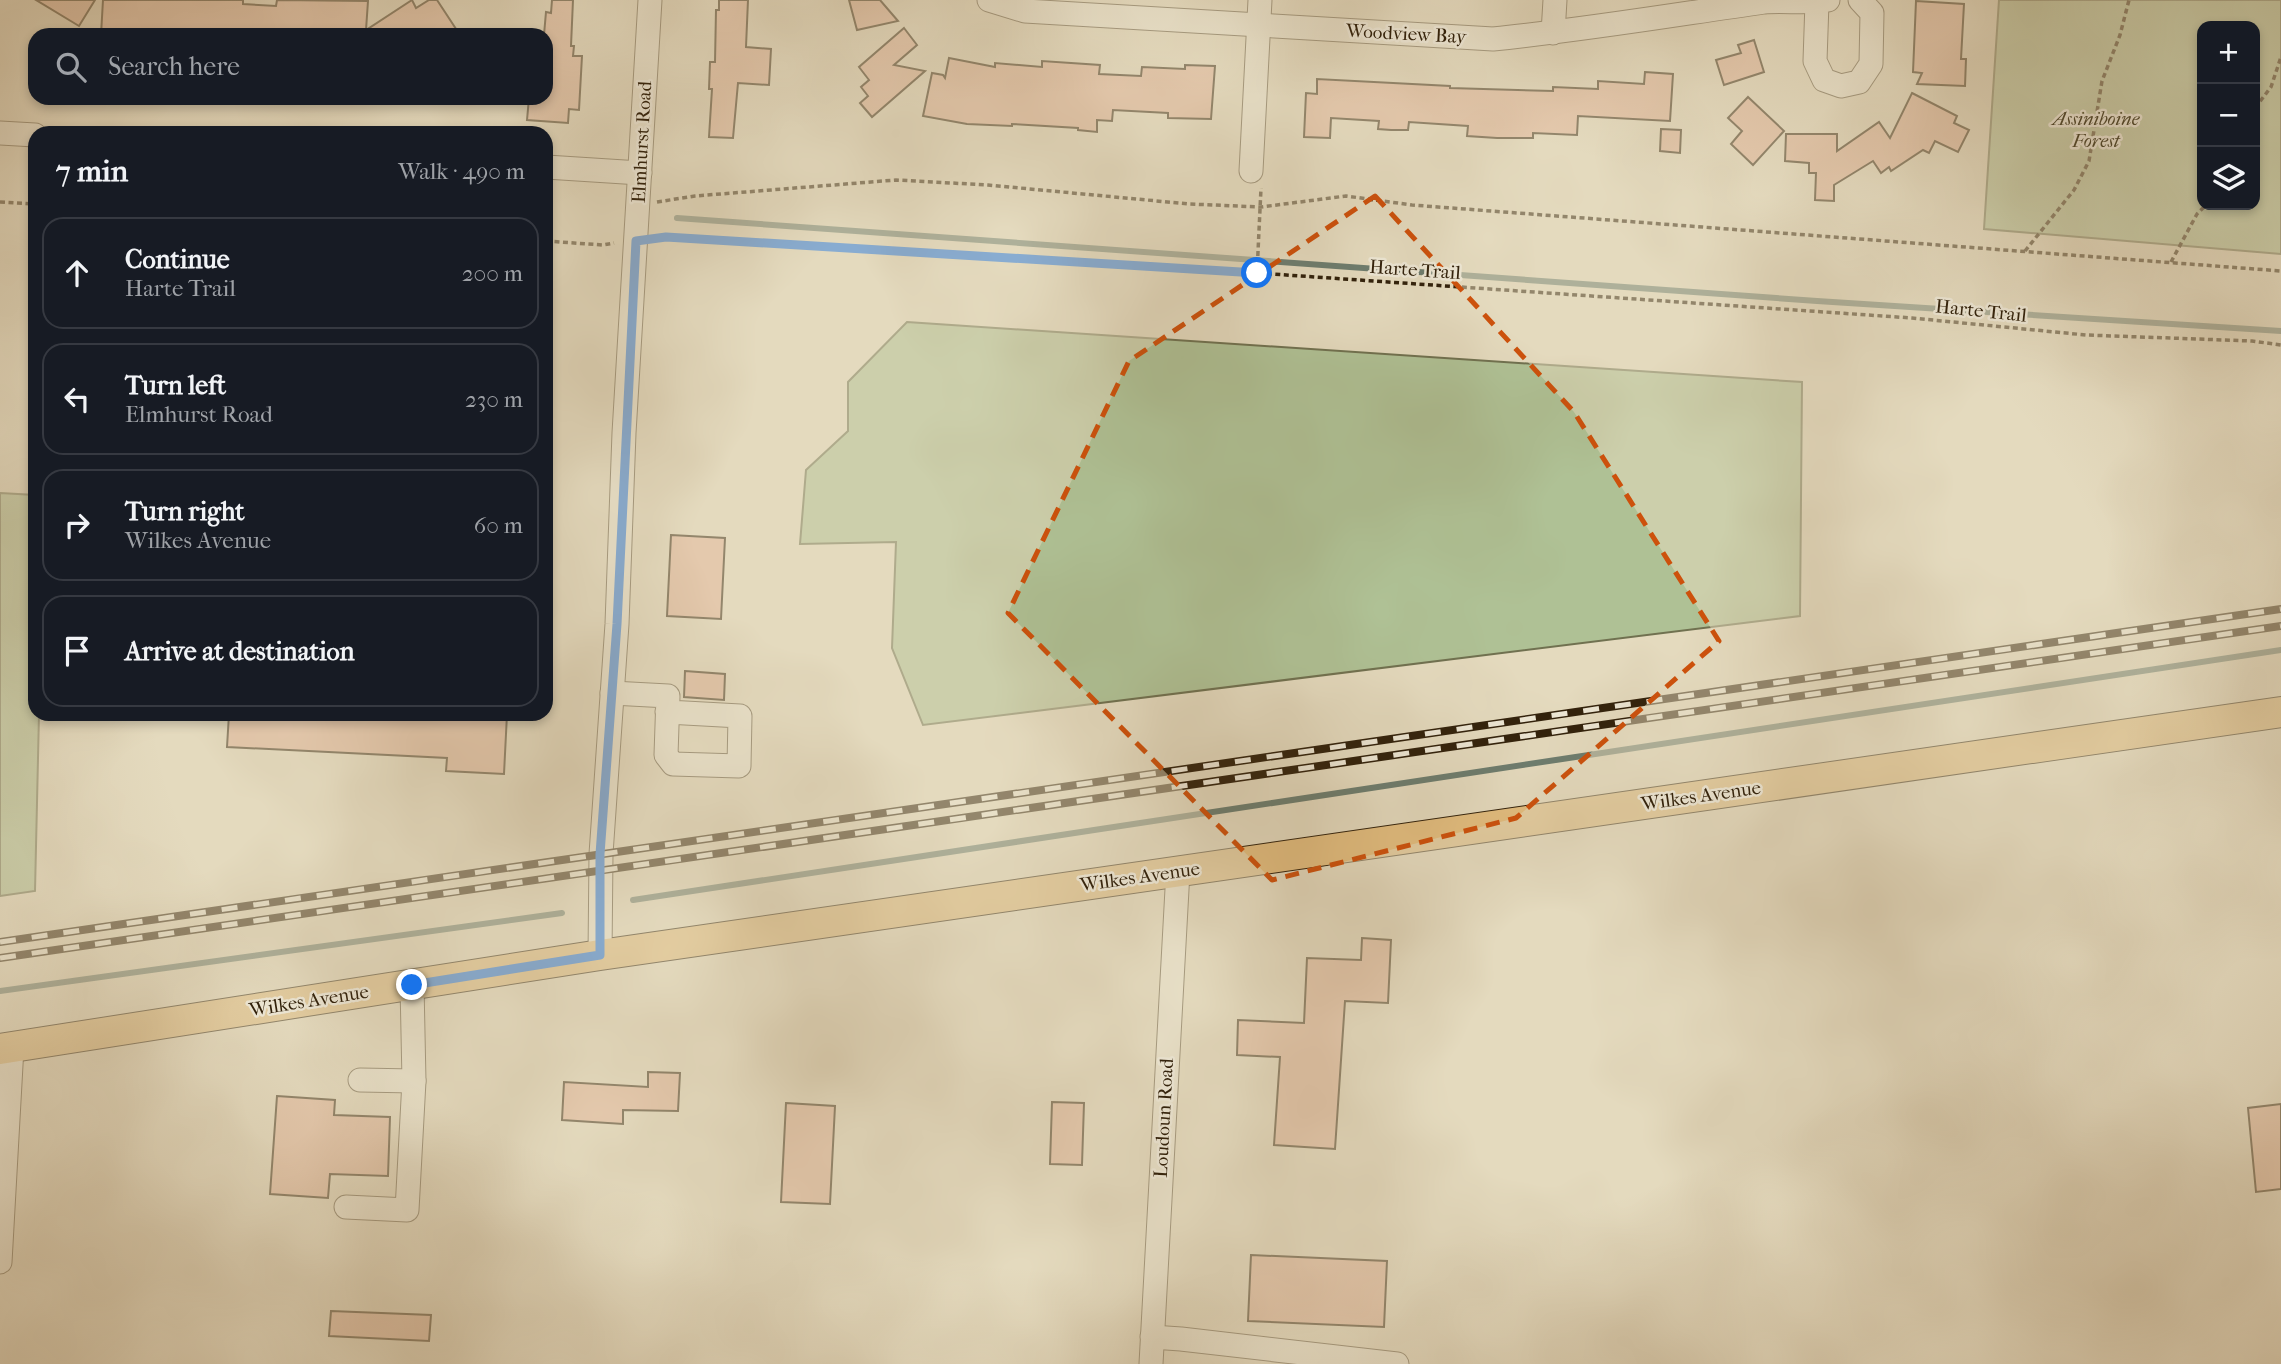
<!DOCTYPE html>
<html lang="en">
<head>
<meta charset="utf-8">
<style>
	body { margin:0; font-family:"IM FELL French Canon",serif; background:#20242c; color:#f1f3f6 }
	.controls { position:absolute; right:21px; top:21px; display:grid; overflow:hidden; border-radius:14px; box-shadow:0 4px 10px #0003 }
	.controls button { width:63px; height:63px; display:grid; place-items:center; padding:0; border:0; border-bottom:2px solid #363941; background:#171b24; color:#f1f3f6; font:35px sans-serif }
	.stop { position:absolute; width:21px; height:21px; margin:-16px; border:5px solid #1a73e8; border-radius:50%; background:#fff }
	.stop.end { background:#1a73e8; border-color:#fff; box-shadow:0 2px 7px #0008 }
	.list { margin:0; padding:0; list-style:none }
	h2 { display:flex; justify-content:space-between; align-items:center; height:91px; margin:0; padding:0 28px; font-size:30px }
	h2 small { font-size:23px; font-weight:400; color:#9ea1a6 }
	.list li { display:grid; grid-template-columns:46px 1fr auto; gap:21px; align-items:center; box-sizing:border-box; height:112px; margin:0 14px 14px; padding:0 14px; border:2px solid #363941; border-radius:21px }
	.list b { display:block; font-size:26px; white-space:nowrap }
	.list p { margin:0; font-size:23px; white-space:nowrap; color:#9ea1a6 }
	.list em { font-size:23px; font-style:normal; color:#9ea1a6 }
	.icon { flex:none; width:38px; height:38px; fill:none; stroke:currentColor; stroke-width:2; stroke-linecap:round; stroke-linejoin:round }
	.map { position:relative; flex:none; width:2281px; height:1364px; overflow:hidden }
	.search { position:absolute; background:#171b24; box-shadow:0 4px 10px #0003; left:28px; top:28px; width:525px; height:77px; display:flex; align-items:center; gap:18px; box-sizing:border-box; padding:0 24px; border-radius:21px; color:#9ea1a6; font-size:26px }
	.panel { position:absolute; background:#171b24; box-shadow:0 4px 10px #0003; left:28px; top:126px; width:525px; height:595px; border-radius:21px }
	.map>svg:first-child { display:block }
</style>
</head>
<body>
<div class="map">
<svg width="2281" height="1364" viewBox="0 0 2281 1364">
	<rect width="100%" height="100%" fill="#e4dabe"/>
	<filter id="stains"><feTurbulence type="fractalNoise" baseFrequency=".00286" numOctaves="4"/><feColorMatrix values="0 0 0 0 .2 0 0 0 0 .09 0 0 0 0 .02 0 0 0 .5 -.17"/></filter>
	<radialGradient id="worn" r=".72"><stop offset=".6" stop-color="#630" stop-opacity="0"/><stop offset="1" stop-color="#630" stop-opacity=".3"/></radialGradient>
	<!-- green -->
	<g fill="#afc195" stroke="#707150" stroke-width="2" fill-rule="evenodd">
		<path d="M1999 0H2281V254L1984 229ZM2202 26H2255V205H2202Z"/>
		<path d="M907 322 1802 382 1800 616 923 725 892 648 896 542 800 544 806 470 848 431V382Z"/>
		<path d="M0 493 35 495V714H39L35 891 0 896Z"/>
	</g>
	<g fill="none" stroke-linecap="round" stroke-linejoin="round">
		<!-- stream -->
		<g stroke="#6d7d6f" stroke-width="6">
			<path d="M677 218 1817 301 2281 331"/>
			<path d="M633 900 2281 650"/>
			<path d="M0 991 562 913"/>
		</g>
	</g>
	<!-- building -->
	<g fill="#e4b49a" stroke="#31210b" stroke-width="2">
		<path d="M36 0H95L79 26Z"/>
		<path d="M103 0H243V4L276 6 277 0 368 1 366 30 412 0 416 8 429 0H437L460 35 150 33V35H101Z"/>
		<path d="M552 0H573L571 46H574L573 56H582L579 110 569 109 568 123 527 120 529 98H546V35H544L546 12 551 13Z"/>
		<path d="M719 0H748L746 47 771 49 769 85 738 83 733 138 709 137 712 89H709L710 62H715L716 10H719Z"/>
		<path d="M849 0H880L898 21 857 30Z"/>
		<path d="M1916 1 1964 4 1961 59H1966L1965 86 1917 84 1922 73 1913 72Z"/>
		<path d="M904 28 917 45 894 65 925 71 872 117 860 103 868 96 861 87 869 80 859 67Z"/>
		<path d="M1754 40 1764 72 1724 85 1716 60 1741 53 1738 45Z"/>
		<path d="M949 58 995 67V63L1042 67V61L1100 65 1099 74 1141 76 1142 67 1185 69V65L1215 66 1211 119 1168 118V113L1113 110 1112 121 1097 120V132L1078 130V128L1012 124V126L967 124 923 116 932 73 943 75 945 78Z"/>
		<path d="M1645 72 1673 74 1670 121 1578 116 1577 135 1533 133V138H1497L1467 136 1468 126 1409 122 1408 130H1391L1378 129 1379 121 1331 118 1330 138 1304 137 1306 93 1317 94V79L1450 86V88L1553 91V87L1598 89V81L1644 84Z"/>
		<path d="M1912 93 1957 116 1954 123 1969 130 1958 152 1935 141 1929 153 1923 150 1891 171 1889 167 1881 173 1873 161 1834 185V201L1815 200 1816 173H1809V163L1785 161 1786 134H1837V151L1879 122 1890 138Z"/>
		<path d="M1748 97 1784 131 1753 165 1731 144 1742 131 1728 118Z"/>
		<path d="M1661 129 1681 130 1680 153 1660 151Z"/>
		<path d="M671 535 725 538 721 619 667 616Z"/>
		<path d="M685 671 725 674 724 700 684 697Z"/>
		<path d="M229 714H507L504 774 446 771 447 758 227 747Z"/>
		<path d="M1362 938 1391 940 1388 1003 1345 1001 1335 1149 1274 1145 1280 1057 1237 1055 1238 1020 1304 1023 1307 958 1361 960Z"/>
		<path d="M648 1072 680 1073 678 1111 623 1110V1124L562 1120 564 1082 648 1087Z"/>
		<path d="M277 1096 335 1100 334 1115 390 1117 388 1176 330 1174 328 1198 270 1194Z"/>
		<path d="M1052 1102 1084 1103 1082 1165 1050 1164Z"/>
		<path d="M786 1103 835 1106 830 1204 781 1202Z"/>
		<path d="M2281 1104V1189L2256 1192 2248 1108Z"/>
		<path d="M1251 1255 1387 1261 1384 1327 1248 1321Z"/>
		<path d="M331 1311 431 1315 429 1341 329 1336Z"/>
	</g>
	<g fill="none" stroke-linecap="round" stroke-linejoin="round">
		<defs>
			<g id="minor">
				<path d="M989 0 1025 11 1493 39C1584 30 1673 15 1764 2 1785 0 1807 4 1828 0"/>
				<path d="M1817 2 1815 61 1824 80 1841 86 1859 82 1871 64 1872 13 1860 0"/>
				<path d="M1553 33 1555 0"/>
				<path d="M0 133 35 135"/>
				<path d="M546 167 640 173"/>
				<path d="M1251 171 1260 0"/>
				<path d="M612 693 668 696 666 755 673 764 739 766 740 716 667 712"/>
				<path d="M600 955 601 854 617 624 624 433 650 0"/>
				<path d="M360 1080 414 1081"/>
				<path d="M346 1207 407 1210 414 1081 412 985"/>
				<path d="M0 1262 12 1047"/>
				<path d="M1152 1337 1181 1339 1397 1364"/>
				<path d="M1151 1364 1178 871"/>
			</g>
			<path id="major" d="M0 1049 600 955 2281 712"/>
		</defs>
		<!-- minor casing -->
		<use href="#minor" stroke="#5e4f38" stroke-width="25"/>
		<!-- major casing -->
		<use href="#major" stroke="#31210b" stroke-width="32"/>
		<!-- path -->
		<g stroke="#31210b" stroke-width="3.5" stroke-dasharray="5 3.5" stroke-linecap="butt">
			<path d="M2255 108 2271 87 2281 57"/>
			<path d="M0 202 35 204"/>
			<path d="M657 202 695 196 896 180 988 185 1189 204 1261 207 1346 196 1412 205 2281 271"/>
			<path d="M656 238 666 237 1257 273 1912 318 2086 335 2252 341 2281 345"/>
			<path d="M546 241 603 245 614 243"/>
			<path d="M2025 251 2074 190 2089 161 2102 81 2120 35 2129 0"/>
			<path d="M2171 262 2197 214 2206 205"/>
			<path d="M1257 273 1261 188"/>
		</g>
		<!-- minor -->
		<use href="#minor" stroke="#ede7d5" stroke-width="23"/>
		<!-- major -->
		<use href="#major" stroke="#e2bd7f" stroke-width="30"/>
		<defs>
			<g id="rail">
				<path d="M0 942 2281 609"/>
				<path d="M0 958 2281 626"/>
			</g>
		</defs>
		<!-- rail casing -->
		<use href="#rail" stroke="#31210b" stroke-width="8"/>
		<!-- rail -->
		<use href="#rail" stroke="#ede7d5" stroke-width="5" stroke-dasharray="16" stroke-linecap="butt"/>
	</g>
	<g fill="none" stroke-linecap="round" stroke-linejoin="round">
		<!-- route -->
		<path stroke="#1a73e8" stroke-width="9" d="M412 985 600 955V854L617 624 636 241 666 237 1257 273"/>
	</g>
	<!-- marked area -->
	<path d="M0 0H2281V1364H0ZM1375 196 1574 412 1719 641 1516 818 1272 880 1008 613 1129 361Z" fill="#e4dabe" fill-opacity=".55" fill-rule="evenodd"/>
	<path fill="none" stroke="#cd510c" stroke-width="5" stroke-dasharray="14 9" stroke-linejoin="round" d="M1375 196 1574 412 1719 641 1516 818 1272 880 1008 613 1129 361Z"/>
	<g text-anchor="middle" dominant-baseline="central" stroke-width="5" stroke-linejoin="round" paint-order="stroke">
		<!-- street labels -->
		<g font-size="19" fill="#31210b" stroke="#ede7d5">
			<text transform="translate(1406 34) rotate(3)">Woodview Bay</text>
			<text transform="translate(642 142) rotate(-87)">Elmhurst Road</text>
			<text transform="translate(1415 270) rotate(4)">Harte Trail</text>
			<text transform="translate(1981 311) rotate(6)">Harte Trail</text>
			<text transform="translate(1701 796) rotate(-8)">Wilkes Avenue</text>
			<text transform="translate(1140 877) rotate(-8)">Wilkes Avenue</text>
			<text transform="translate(309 1001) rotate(-9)">Wilkes Avenue</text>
			<text transform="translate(1164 1118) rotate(-87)">Loudoun Road</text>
		</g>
		<!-- park labels -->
		<g font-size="19" font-style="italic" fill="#50492e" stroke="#ede7d5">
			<text x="2096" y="119">Assiniboine<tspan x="2096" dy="22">Forest</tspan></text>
		</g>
	</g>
	<rect width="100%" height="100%" filter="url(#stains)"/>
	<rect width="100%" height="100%" fill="url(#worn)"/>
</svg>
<div class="controls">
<button>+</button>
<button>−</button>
<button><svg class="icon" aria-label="layers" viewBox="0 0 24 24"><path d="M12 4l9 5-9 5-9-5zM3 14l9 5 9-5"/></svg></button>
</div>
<div class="stop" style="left:1257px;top:273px"></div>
<div class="stop end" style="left:412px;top:985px"></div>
<div class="search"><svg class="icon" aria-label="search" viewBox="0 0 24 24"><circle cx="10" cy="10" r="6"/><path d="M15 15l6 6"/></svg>Search here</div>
<section class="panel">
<h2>7 min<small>Walk · 490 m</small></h2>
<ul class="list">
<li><svg class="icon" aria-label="ahead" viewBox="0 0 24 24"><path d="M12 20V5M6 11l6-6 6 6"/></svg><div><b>Continue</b><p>Harte Trail</p></div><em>200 m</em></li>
<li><svg class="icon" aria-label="left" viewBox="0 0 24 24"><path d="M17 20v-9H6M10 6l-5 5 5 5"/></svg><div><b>Turn left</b><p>Elmhurst Road</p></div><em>230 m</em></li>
<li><svg class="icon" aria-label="right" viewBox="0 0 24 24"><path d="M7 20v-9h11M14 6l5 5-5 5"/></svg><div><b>Turn right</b><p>Wilkes Avenue</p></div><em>60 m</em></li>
<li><svg class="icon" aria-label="arrive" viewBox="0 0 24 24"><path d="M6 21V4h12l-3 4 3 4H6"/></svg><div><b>Arrive at destination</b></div></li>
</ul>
</section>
</div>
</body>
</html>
